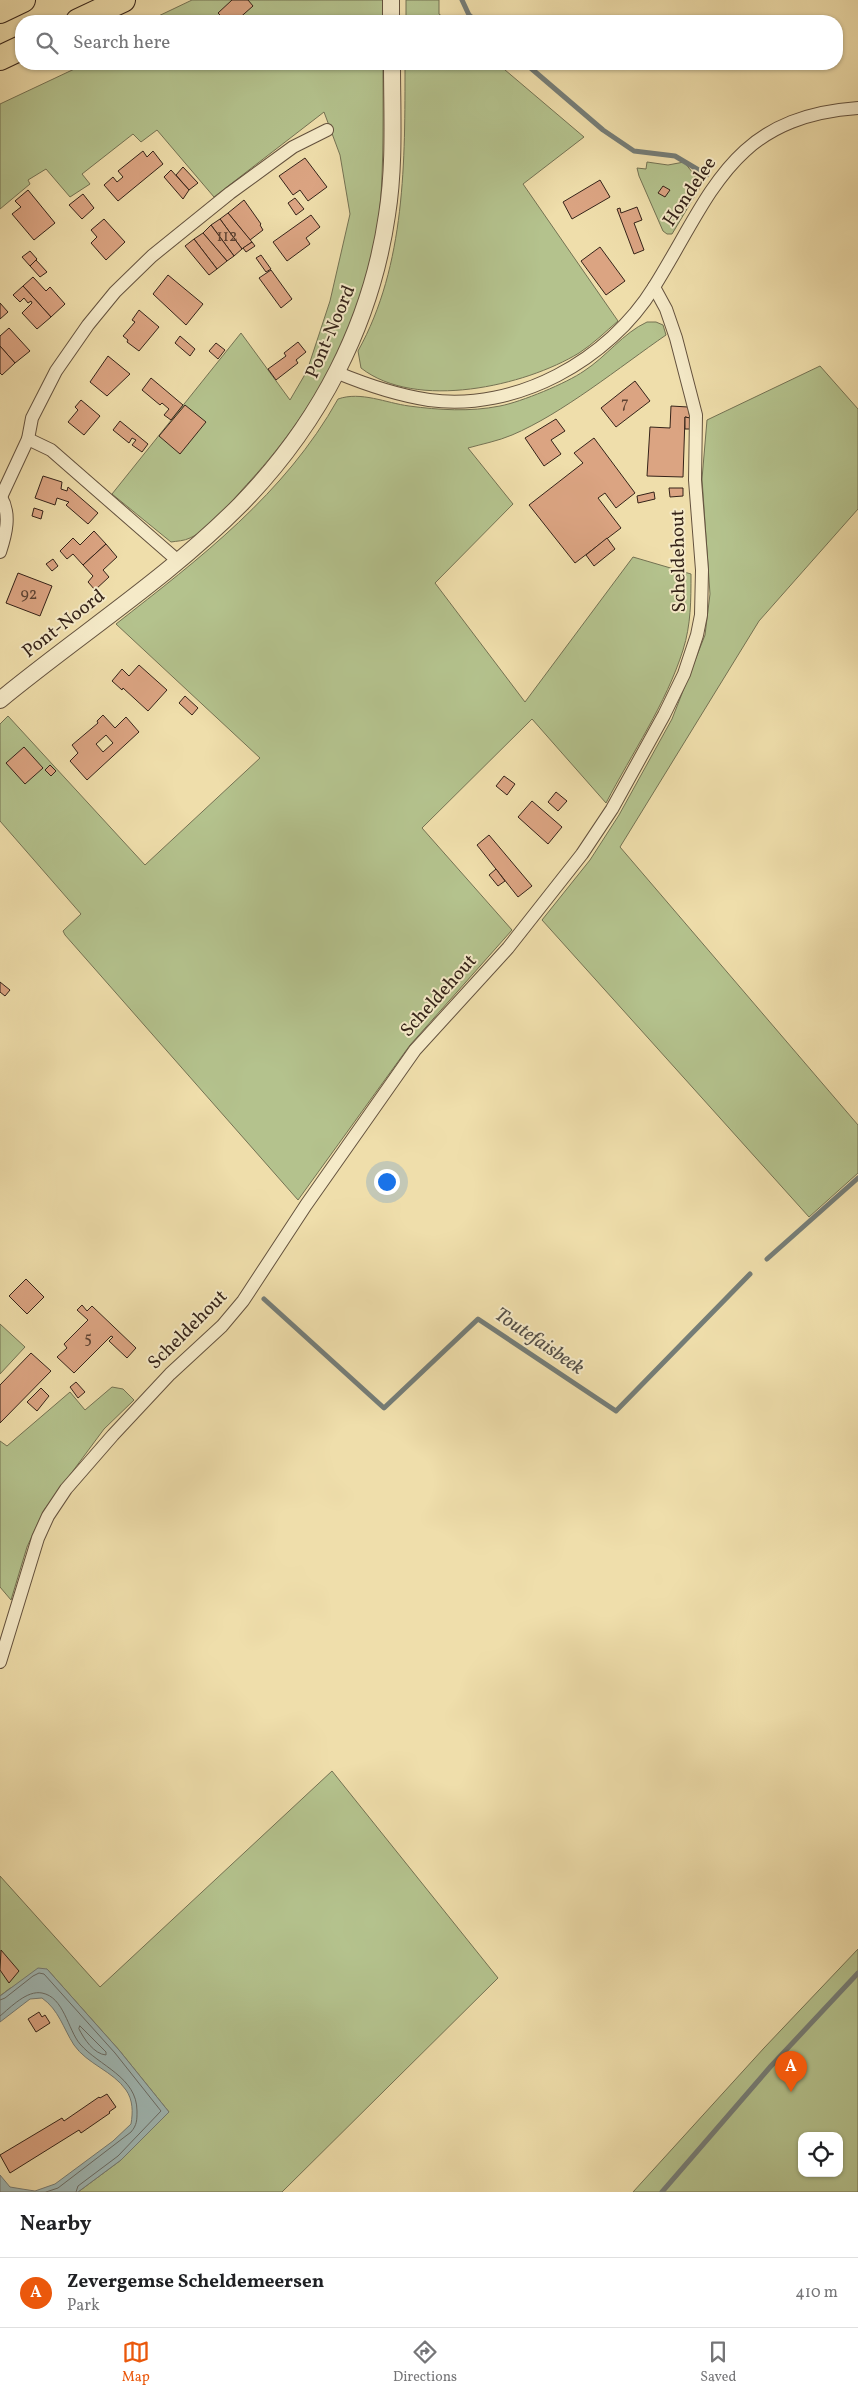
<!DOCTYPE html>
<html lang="en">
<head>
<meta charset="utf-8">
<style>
	body { margin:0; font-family:Vollkorn,serif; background:#f2f2f2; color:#202124 }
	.controls { position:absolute; right:15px; bottom:15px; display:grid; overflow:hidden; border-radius:10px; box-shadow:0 1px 4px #0004 }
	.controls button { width:45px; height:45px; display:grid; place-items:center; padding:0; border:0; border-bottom:1px solid #e0e0e0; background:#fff; color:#202124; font:25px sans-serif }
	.you { position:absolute; left:386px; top:1181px; width:18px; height:18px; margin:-12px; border:4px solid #fff; border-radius:50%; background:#1a73e8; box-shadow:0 0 0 8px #1a73e833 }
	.badge { display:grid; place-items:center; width:32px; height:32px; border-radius:50%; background:#ea580c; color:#fff; font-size:16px; font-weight:700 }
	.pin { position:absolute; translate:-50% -41px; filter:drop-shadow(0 1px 2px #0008) }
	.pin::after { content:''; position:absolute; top:26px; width:18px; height:15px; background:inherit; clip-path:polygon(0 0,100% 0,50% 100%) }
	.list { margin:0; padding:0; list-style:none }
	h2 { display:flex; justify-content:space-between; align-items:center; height:65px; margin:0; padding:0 20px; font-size:21px }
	h2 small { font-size:16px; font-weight:400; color:#757577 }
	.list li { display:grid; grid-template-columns:32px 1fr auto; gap:15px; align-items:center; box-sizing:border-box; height:70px; padding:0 20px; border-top:1px solid #e0e0e0 }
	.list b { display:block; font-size:19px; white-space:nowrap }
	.list p { margin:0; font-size:16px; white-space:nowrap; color:#757577 }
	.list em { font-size:16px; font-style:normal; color:#757577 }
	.icon { flex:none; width:28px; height:28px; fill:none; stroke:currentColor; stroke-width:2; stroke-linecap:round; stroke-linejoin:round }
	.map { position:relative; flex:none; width:858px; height:2192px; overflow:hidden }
	.search { position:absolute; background:#fff; box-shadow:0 1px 4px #0004; left:15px; right:15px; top:15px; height:55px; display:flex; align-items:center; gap:12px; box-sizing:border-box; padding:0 18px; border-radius:20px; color:#757577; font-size:19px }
	.sheet { height:135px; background:#fff }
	nav { display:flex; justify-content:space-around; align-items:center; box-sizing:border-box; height:70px; border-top:1px solid #e0e0e0; background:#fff; font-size:14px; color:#757577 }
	nav a { display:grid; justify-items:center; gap:2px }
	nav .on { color:#ea580c }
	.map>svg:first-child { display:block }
</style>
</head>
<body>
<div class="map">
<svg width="858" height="2192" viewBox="0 0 858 2192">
	<rect width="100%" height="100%" fill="#efdeab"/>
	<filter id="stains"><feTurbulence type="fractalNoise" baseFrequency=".004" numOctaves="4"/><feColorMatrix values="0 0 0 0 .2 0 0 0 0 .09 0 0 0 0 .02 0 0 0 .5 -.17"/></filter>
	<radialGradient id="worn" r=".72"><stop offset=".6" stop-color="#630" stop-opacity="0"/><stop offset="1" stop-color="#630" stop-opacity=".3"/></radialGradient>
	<!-- green -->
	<g fill="#b4c28d" stroke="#747253" fill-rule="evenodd">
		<path d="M192 0H383V21H148Z"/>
		<path d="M406 0H439V14L448 21H406Z"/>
		<path d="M85 64H383C383 112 384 160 380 208 370 311 319 405 250 481 233 499 212 528 190 538 184 541 177 541 171 542L112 494 241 333 290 400 307 371 330 301 350 214 340 155 324 112 214 197 157 130 141 142 133 134 82 174 90 184 70 197 46 169 28 180 30 184 0 209V104Z"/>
		<path d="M405 64H498L584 137 523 184 618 321C605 332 593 344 579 353 525 386 416 411 361 368L358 351C406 265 405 160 405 64Z"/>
		<path d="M647 162 668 165 684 162 702 184 672 234H667L663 231 639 176 637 168 646 169Z"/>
		<path d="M647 322H656L663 325 666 335C621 366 562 414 512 435 498 441 482 444 468 448L513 504 435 583 525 702 633 557 691 574C691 600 691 625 683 650 666 704 632 753 606 803L532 719 422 828 512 930 410 1045 298 1200 65 935 63 931 81 914 0 821V724L8 716 145 865 260 758 116 624C200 558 285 494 338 399 361 391 386 403 409 406 439 410 470 412 500 406 521 402 567 383 584 371 606 357 623 333 647 322Z"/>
		<path d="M820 366 858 409V509L759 621 620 847 858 1125V1173L809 1217 542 920 590 860 619 815 672 719 705 635 710 594 702 479 707 420Z"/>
		<path d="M0 1324 25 1347 0 1374Z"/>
		<path d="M112 1387 123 1389 134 1400 104 1429 44 1510 27 1547 11 1600 0 1587V1441L7 1446 70 1392 85 1410Z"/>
		<path d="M332 1771 498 1978 282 2192H78L121 2160 169 2112 119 2050 47 1969 9 1989 0 1996V1876L100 1987Z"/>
		<path d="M858 1949V2192H633L764 2048ZM802 2136H839V2173H802Z"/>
	</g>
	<!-- water -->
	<path fill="#a0b9b6" stroke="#757d77" d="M38 1968 47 1969 119 2050 169 2112 121 2160 78 2192H0V2175L10 2187 22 2189 35 2191 55 2184 113 2141 131 2124C133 2112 133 2100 126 2090 113 2071 87 2064 74 2045 63 2028 59 2010 42 1998L30 1999 0 2022V1996Z"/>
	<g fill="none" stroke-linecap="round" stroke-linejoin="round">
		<!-- shore -->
		<g stroke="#6a6e68" stroke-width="1">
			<path d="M0 2000 5 1998 33 1976 39 1973 44 1974 115 2053 161 2111 118 2156 78 2186 76 2192"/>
			<path d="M0 2016C11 2007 27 1990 42 1993 64 1997 68 2030 80 2044 99 2066 137 2077 137 2111 137 2120 137 2125 131 2132L58 2188 46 2192"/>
			<path d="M80 2026 106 2052V2055C94 2054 84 2039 79 2029Z"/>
		</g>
		<!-- stream -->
		<g stroke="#757d77" stroke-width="5">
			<path d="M462 0 469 15 476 21"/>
			<path d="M526 64 603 130 634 151 675 156 707 175"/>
			<path d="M767 1259 858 1178"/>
			<path d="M264 1299 384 1408 478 1319 616 1411 750 1274"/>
			<path d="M662 2192 771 2066 858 1973"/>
		</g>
	</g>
	<!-- building -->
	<g fill="#dba482" stroke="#352319" fill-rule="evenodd">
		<path d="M232 0H248L253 6 236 21H226L218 13Z"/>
		<path d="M143 151 147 157 153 151 163 164 118 201 104 185 113 177 117 182 123 177 118 171Z"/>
		<path d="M305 158 327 187 308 201 300 190 293 195 279 176Z"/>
		<path d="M183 167 198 183 189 190 176 175Z"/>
		<path d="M171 170 189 190 183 199 164 177Z"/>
		<path d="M600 180 610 197 572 219 563 202Z"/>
		<path d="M663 186 670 190 665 197 658 193Z"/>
		<path d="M28 190 55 223 34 240 12 214 21 207 15 201Z"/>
		<path d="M83 194 94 208 82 219 69 205Z"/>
		<path d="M295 198 304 209 296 215 288 203Z"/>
		<path d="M244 200 261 224 260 225 263 230 250 240 228 213Z"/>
		<path d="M637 207 642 220 634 223 644 250 634 254 617 209 620 208 621 213Z"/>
		<path d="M228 213 252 242 242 249 220 219Z"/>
		<path d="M311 215 320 227 306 238 310 244 287 261 273 242Z"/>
		<path d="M104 219 125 242 106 260 91 243 97 237 91 230Z"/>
		<path d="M220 219 242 249 234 256 211 225Z"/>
		<path d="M211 225 234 256 227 261 203 233Z"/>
		<path d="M203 233 227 261 217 269 194 239Z"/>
		<path d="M194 239 217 269 209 275 185 246Z"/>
		<path d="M252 242 255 246 246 252 243 248Z"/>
		<path d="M600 247 625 281 606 295 581 261Z"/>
		<path d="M30 251 37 259 30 266 22 257Z"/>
		<path d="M261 255 271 269 266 272 256 258Z"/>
		<path d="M36 260 47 272 40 277 30 266Z"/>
		<path d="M271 270 292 299 281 308 259 278Z"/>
		<path d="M168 275 203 304 186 325 153 294Z"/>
		<path d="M33 277 46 291 50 287 65 304 51 317 23 286Z"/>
		<path d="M23 286 51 317 37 329 22 313 32 303 31 301 28 303 24 298 20 302 13 295Z"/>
		<path d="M0 303 8 312 0 319Z"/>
		<path d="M139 310 159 327 139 351 127 342 128 340 123 336 135 322 132 320Z"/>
		<path d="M9 328 30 351 15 363 0 346V336Z"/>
		<path d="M180 336 195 349 190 356 175 343Z"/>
		<path d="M298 342 306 352 296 360 298 363 276 380 268 369 286 356 284 353Z"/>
		<path d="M216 343 225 350 218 359 209 351Z"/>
		<path d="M0 346 15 363 2 375 0 373Z"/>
		<path d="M108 356 130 374 107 396 90 382Z"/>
		<path d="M151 378 183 405 171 420 164 415 169 409 162 403 160 405 142 390Z"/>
		<path d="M635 381 650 401 616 427 601 408Z"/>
		<path d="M81 400 100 416 84 435 68 422 78 410 75 407Z"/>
		<path d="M185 405 206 422 180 454 159 436Z"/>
		<path d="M671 406 688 407 690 418 685 417 683 477 647 476 650 427 670 428Z"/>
		<path d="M685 417 690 418V429H685Z"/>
		<path d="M556 419 565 431 551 440 561 454 544 466 525 438Z"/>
		<path d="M120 421 148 444 142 452 132 445 136 440 132 438 129 443 113 430Z"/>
		<path d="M594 438 635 493 616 508 605 493 598 498 621 528 575 563 529 505 583 463 574 453Z"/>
		<path d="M43 476 62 482 61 489 67 491 68 487 98 513 88 524 66 505 69 502 57 498 55 505 35 498Z"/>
		<path d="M669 488H683V496L670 497Z"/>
		<path d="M654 492 655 499 638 503 637 496Z"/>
		<path d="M34 508 43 511 41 519 32 516Z"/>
		<path d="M94 531 106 544 83 565 73 554 67 559 60 551 73 538 80 545Z"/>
		<path d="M607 538 615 549 594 566 586 555Z"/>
		<path d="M106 544 117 557 103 570 109 577 95 590 88 582 93 576 83 565Z"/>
		<path d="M53 559 58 566 52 571 46 564Z"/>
		<path d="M18 573 52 586 40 616 6 603Z"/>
		<path d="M139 665 167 690 148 711 123 688 122 690 112 681 122 669 129 676Z"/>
		<path d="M185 696 198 708 192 715 179 703Z"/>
		<path d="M103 715 115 728 126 717 139 732 87 780 70 761 78 753 72 745 98 723 97 721ZM106 735 113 743 103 752 96 744Z"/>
		<path d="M24 747 43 768 25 784 6 763Z"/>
		<path d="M50 765 56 771 51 776 45 770Z"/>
		<path d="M504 776 515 784 507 795 496 786Z"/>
		<path d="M556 792 567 801 558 811 548 802Z"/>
		<path d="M532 801 562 827 548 844 518 817Z"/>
		<path d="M489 835 532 886 518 897 477 845Z"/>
		<path d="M496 869 505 881 498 886 489 875Z"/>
		<path d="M0 982 10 990 5 996 0 992Z"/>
		<path d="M26 1279 44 1297 27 1314 9 1296Z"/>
		<path d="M82 1305 87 1311 92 1306 136 1348 127 1358 109 1341 113 1337 111 1336 74 1373 57 1357 67 1348 64 1344 88 1320 77 1310Z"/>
		<path d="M31 1353 51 1371 0 1423V1385Z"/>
		<path d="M76 1382 85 1392 78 1398 70 1387Z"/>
		<path d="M41 1388 49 1396 37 1411 27 1402Z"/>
		<path d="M1 1950 19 1971 9 1983 0 1970Z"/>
		<path d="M39 2012 42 2017 45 2015 50 2023 36 2032 28 2019Z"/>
		<path d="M107 2094 116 2107 109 2112 110 2113 81 2133 79 2130 10 2173 0 2155 62 2118 64 2121 99 2097 100 2098Z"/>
	</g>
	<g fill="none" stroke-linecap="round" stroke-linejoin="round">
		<defs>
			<g id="minor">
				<path d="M338 373C367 385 397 395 429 400 516 412 609 360 654 287 712 194 731 117 858 108"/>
				<path d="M28 439 51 450 177 560"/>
				<path d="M1 497 28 439 32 418 56 371 88 325 115 292 152 256 230 193 293 147 327 130"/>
				<path d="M0 552C6 534 11 514 1 497"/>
				<path d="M0 1662 38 1538 48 1516 66 1489 113 1435 170 1374 222 1326 243 1301 306 1205 415 1050 508 948 582 854 612 809 664 715 684 674 697 635 701 615 702 570 695 480 696 415 676 338 666 309 654 287"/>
			</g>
			<g id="tertiary">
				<path d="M391 0V21"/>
				<path d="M0 700C79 635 169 577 241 504 319 424 371 325 387 215 395 165 392 114 392 64"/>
			</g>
			<g id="motorway">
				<path d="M0 11 23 0"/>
				<path d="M78 21 123 0"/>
				<path d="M0 58 21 48"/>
			</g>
		</defs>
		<!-- minor casing -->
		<use href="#minor" stroke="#64523e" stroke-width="14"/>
		<!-- tertiary casing -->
		<use href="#tertiary" stroke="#64523e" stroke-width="18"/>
		<!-- motorway casing -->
		<use href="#motorway" stroke="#352319" stroke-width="26"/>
		<!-- minor -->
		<use href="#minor" stroke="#f5eac8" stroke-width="12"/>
		<!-- tertiary -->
		<use href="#tertiary" stroke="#f5eac8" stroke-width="16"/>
		<!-- motorway -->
		<use href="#motorway" stroke="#efdeab" stroke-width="24"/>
	</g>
	<g text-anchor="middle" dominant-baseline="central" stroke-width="4" stroke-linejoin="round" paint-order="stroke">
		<!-- number labels -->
		<g font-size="16" fill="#5e4333">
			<text x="227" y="237">112</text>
			<text x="625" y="404">7</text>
			<text x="29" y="595">92</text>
			<text x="88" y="1339">5</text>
		</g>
		<!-- street labels -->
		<g font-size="19" fill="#352319" stroke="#f5eac8">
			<text transform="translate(690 192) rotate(-56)">Hondelee</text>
			<text transform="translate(331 332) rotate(-67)">Pont-Noord</text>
			<text transform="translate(679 561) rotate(-91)">Scheldehout</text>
			<text transform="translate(64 624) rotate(-38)">Pont-Noord</text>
			<text transform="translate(439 996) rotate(-48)">Scheldehout</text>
			<text transform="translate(188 1330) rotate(-45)">Scheldehout</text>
		</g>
		<!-- water labels -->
		<g font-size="20" font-style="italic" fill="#555048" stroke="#f5eac8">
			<text transform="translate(539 1342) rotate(34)">Toutefaisbeek</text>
		</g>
	</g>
	<rect width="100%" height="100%" filter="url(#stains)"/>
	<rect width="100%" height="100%" fill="url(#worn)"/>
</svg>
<div class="controls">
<button><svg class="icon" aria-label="locate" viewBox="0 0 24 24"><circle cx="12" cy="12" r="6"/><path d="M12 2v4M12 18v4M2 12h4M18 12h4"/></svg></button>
</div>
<div class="you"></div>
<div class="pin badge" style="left:791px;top:2092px">A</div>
<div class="search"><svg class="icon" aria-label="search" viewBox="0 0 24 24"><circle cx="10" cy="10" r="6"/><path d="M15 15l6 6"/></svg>Search here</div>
</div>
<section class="sheet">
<h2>Nearby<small></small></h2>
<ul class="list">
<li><span class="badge">A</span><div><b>Zevergemse Scheldemeersen</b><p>Park</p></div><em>410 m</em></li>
</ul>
</section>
<nav>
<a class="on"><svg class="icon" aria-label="map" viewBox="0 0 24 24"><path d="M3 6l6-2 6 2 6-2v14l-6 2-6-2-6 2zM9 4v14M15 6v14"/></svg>Map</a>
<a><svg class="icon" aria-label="directions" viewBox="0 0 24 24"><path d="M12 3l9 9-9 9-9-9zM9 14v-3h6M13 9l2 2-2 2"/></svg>Directions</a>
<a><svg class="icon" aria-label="saved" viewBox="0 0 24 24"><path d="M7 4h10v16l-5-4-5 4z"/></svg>Saved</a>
</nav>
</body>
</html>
